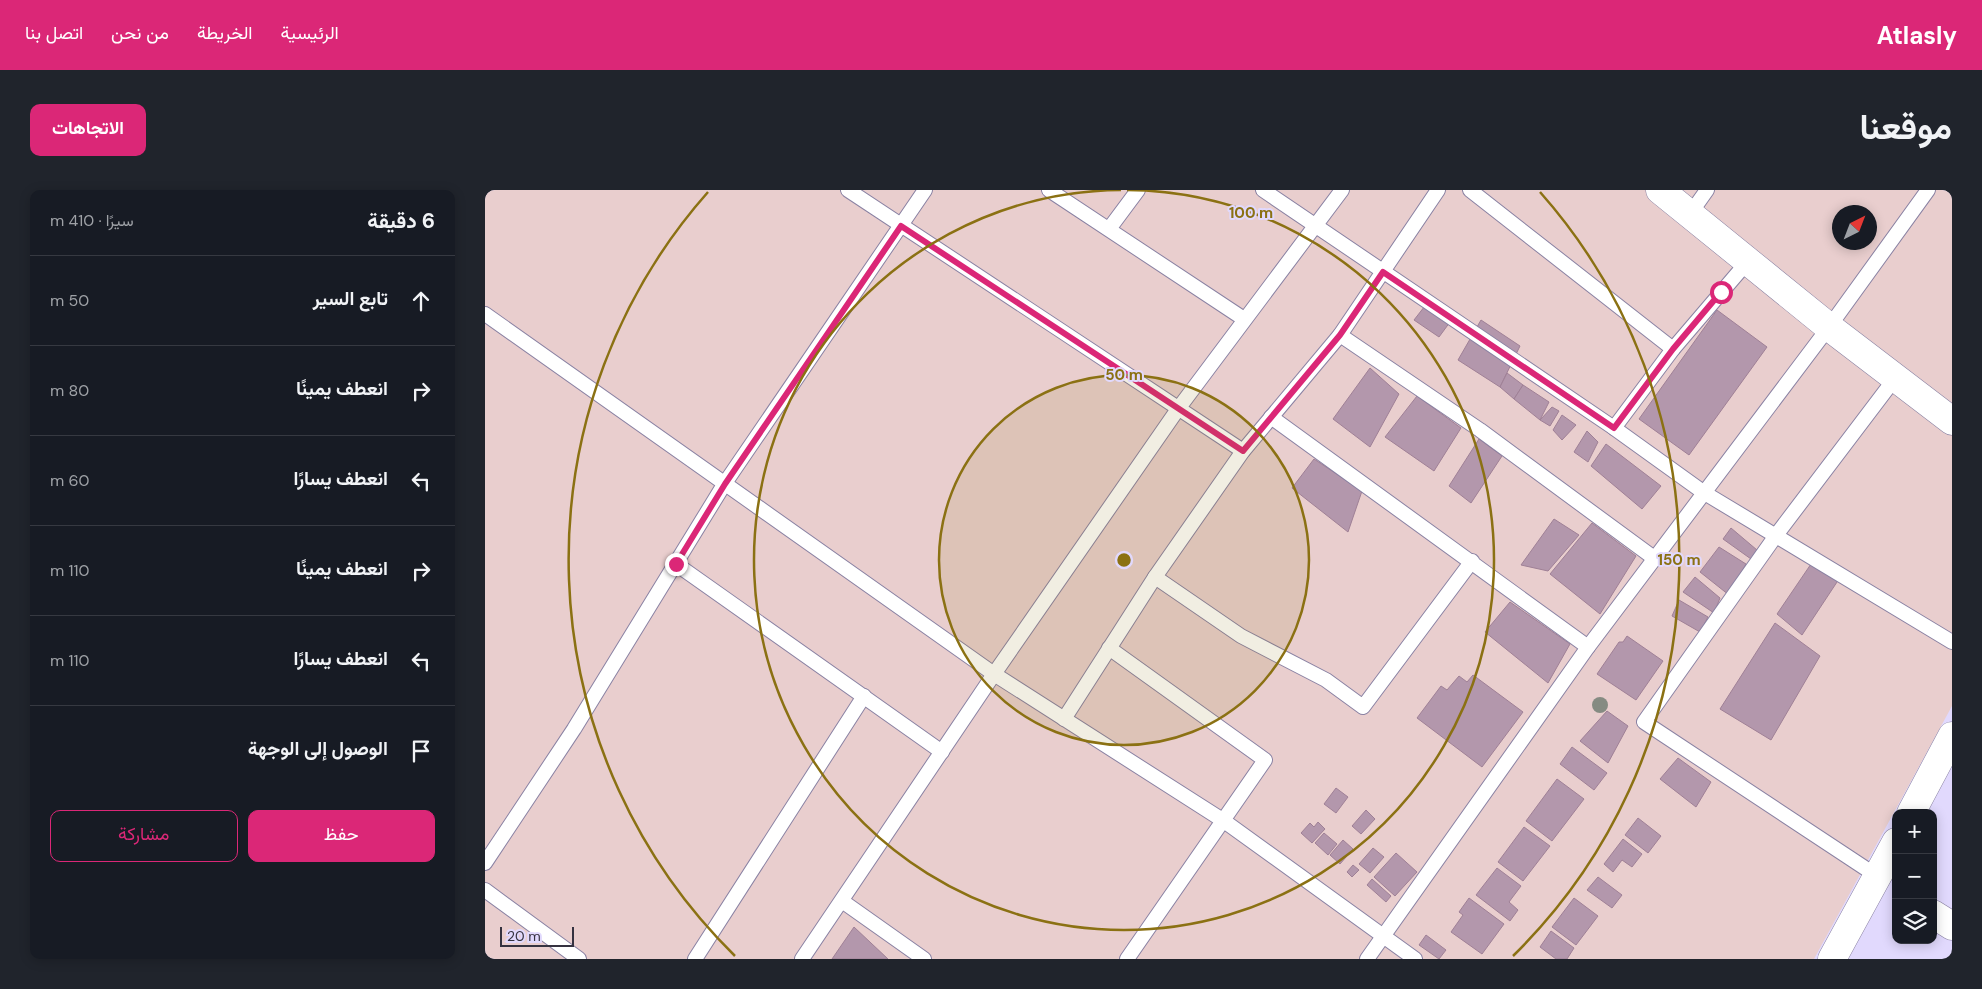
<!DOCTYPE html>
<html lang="ar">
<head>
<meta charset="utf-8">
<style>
	body { margin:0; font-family:"DM Sans",Vazirmatn,sans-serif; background:#20242c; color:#f1f3f6; direction:rtl }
	.controls { position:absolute; right:15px; bottom:15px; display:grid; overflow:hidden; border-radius:10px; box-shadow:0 2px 12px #0003 }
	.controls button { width:45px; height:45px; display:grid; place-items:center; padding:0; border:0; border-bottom:1px solid #363941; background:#171b24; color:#f1f3f6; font:25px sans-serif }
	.compass { position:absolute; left:1347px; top:15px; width:45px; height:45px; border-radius:50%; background:#171b24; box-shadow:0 2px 12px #0003; rotate:42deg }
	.scale { position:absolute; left:15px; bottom:12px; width:74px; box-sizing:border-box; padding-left:5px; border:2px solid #353240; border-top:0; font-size:14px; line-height:18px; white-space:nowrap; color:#353240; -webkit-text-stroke:4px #e1d9fd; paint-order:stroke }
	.stop { position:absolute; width:15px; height:15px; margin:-11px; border:4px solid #db2777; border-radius:50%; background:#fff }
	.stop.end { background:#db2777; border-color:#fff; box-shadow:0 1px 5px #0008 }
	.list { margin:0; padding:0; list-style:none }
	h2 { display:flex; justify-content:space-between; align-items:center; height:65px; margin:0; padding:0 20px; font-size:21px }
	h2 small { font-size:16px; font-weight:400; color:#9ea1a6 }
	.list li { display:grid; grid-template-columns:32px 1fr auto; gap:15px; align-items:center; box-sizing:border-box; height:90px; padding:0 20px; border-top:1px solid #363941 }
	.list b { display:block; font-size:19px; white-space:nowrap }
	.list em { font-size:16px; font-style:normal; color:#9ea1a6 }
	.actions { display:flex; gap:10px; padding:15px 20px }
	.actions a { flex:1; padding:11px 0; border:1px solid #db2777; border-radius:10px; text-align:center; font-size:18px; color:#db2777 }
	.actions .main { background:#db2777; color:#fff }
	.icon { flex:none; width:28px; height:28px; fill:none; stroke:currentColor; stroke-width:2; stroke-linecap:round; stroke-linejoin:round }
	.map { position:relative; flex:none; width:1467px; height:769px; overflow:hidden; direction:ltr; border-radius:10px }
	header { display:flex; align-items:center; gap:30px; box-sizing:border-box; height:70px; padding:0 25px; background:#db2777; color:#fff }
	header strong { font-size:24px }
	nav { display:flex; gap:28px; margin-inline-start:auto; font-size:18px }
	.intro { display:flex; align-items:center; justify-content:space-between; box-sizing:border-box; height:120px; padding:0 30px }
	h1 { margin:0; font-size:35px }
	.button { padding:12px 22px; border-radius:10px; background:#db2777; color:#fff; font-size:18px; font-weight:700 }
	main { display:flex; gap:30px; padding:0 30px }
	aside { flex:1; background:#171b24; border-radius:10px; box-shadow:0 2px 12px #0003 }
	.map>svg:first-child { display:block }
</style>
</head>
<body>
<header>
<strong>Atlasly</strong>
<nav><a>الرئيسية</a><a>الخريطة</a><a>من نحن</a><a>اتصل بنا</a></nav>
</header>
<div class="intro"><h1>موقعنا</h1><a class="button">الاتجاهات</a></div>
<main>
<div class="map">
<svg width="1467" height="769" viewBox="0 0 1467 769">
	<rect width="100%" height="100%" fill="#e1d9fd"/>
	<!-- commercial -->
	<path fill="#e9cece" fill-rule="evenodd" d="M0 0H1467V516L1329 769H0ZM1354 22H1384V52H1354Z"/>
	<!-- building -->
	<g fill="#b397ac" stroke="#9f8096">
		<path d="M943 112 968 128 954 147 929 130Z"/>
		<path d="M1232 120 1282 157 1204 265 1154 229Z"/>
		<path d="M996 130 1035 156 1015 197 973 170Z"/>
		<path d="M885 178 914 204 885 257 848 229Z"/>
		<path d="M1022 183 1038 195 1029 209 1015 197Z"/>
		<path d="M1038 195 1064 212 1055 230 1029 209Z"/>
		<path d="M932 206 976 238 949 281 900 247Z"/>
		<path d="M1067 217 1074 221 1065 236 1055 230Z"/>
		<path d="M1077 225 1091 235 1077 250 1068 240Z"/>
		<path d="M1102 241 1113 252 1103 272 1089 262Z"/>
		<path d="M994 249 1017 266 986 313 964 296Z"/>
		<path d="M1121 254 1176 296 1157 319 1106 276Z"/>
		<path d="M829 269 877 301 863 342 807 298Z"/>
		<path d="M1069 329 1094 345 1063 381 1036 375Z"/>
		<path d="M1107 333 1151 366 1115 424 1065 384Z"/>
		<path d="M1246 338 1272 360 1266 369 1238 349Z"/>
		<path d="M1234 357 1261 374 1244 405 1215 382Z"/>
		<path d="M1326 374 1354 389 1317 445 1292 424Z"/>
		<path d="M1210 387 1235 408 1229 423 1198 402Z"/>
		<path d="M1194 410 1223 427 1215 442 1187 426Z"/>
		<path d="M1025 412 1085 454 1063 493 1000 442Z"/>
		<path d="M1290 433 1335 466 1286 550 1235 519Z"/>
		<path d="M1142 446 1178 471 1151 510 1112 484 1134 452H1138Z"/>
		<path d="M988 485 1038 522 997 577 932 528 956 496 962 500 974 486 982 492Z"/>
		<path d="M1122 521 1143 536 1123 573 1095 551Z"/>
		<path d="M1087 557 1122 583 1109 600 1075 574Z"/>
		<path d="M1193 568 1226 592 1211 617 1175 589Z"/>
		<path d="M1072 589 1099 609 1067 651 1041 631Z"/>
		<path d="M851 598 863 607 851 623 839 614Z"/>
		<path d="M881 620 890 629 876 644 867 636Z"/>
		<path d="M1153 628 1176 646 1163 663 1140 645Z"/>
		<path d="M833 632 840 639 827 653 816 643 825 633 829 637Z"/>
		<path d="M1039 637 1065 656 1038 691 1013 672Z"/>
		<path d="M839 643 852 654 843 665 830 653Z"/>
		<path d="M1138 649 1157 664 1147 677 1137 670 1128 682 1119 674Z"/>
		<path d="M858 650 868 659 855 674 845 665Z"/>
		<path d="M888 658 899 667 885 683 874 674Z"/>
		<path d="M911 663 932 682 910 706 889 687Z"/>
		<path d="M868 675 874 680 867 687 862 682Z"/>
		<path d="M1012 678 1036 696 1024 712 1033 720 1025 731 991 705Z"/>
		<path d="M1113 687 1137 705 1127 718 1102 700Z"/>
		<path d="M887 689 906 706 901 712 882 695Z"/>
		<path d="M984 708 1019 734 997 764 966 742 978 725 974 722Z"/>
		<path d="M1089 708 1113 726 1091 755 1067 737Z"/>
		<path d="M369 737 403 769H347Z"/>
		<path d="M1066 741 1089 758 1082 769H1071L1055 757Z"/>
		<path d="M941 745 961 760 954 769 934 755Z"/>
	</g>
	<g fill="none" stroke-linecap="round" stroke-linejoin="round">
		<defs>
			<g id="lane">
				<path d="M363 0 758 261"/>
				<path d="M564 0 759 129"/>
				<path d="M778 0 1129 238 1218 302 1467 452"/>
				<path d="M985 0 1188 159"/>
				<path d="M1205 24 1222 0"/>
				<path d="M624 39 653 0"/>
				<path d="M0 124 509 484 739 631 930 769"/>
				<path d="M855 145 995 240 1169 368"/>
				<path d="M786 227 1103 457"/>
				<path d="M1129 238 1188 159 1264 70"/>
				<path d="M191 374 457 562"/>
				<path d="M670 387 756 446 841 490 878 517 987 371"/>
				<path d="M624 458 780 570 642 769"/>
				<path d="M579 529 670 387 758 261 855 145 953 0"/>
				<path d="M0 673 89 539 240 293 440 0"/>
				<path d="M1392 686 1159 532 1292 344 1411 187"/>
				<path d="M0 700 94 769"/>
				<path d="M357 711 439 769"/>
				<path d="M210 769 379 506"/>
				<path d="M317 769 509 484 693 219 857 0"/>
				<path d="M882 769 1103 457 1344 137 1443 0"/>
			</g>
			<g id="street">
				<path d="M1426 623 1467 546"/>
				<path d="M1448 724 1467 736"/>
				<path d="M1347 769 1411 652"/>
			</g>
			<path id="secondary" d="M1175 0 1344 137 1467 231"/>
		</defs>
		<!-- lane casing -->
		<use href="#lane" stroke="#8a82a3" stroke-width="16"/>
		<!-- street casing -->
		<use href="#street" stroke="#8a82a3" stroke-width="29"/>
		<!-- secondary casing -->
		<use href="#secondary" stroke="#8a82a3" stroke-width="29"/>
		<!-- lane -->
		<use href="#lane" stroke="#fff" stroke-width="14"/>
		<!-- street -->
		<use href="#street" stroke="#fff" stroke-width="28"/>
		<!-- secondary -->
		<use href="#secondary" stroke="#fff" stroke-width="28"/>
	</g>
	<!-- trees -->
	<circle fill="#858b82" cx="1115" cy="515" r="8"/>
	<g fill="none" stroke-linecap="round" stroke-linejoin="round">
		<!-- route -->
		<path stroke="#db2777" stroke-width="6" d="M191 374 240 294 416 36 758 261 855 145 898 82 1129 238 1188 159 1236 102"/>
	</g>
	<!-- distance rings -->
	<circle cx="639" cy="370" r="185" fill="#8b7113" fill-opacity=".12"/>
	<g fill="none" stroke="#8b7113" stroke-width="2.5">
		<circle cx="639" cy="370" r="185"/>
		<path d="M642 0A370 370 0 1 1 636 0"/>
		<path d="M250 766A555 555 0 0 1 223 2M1055 2A555 555 0 0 1 1028 766"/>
	</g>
	<circle cx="639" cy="370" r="8" fill="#8b7113" stroke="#e1d9fd" stroke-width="2.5"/>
	<g font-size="15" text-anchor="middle" font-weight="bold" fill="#8b7113" stroke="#e1d9fd" stroke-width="4" stroke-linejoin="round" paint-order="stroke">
		<text x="766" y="28">100 m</text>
		<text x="639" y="190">50 m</text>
		<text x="1194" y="375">150 m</text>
	</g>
</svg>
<div class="controls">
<button>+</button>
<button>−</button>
<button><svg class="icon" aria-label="layers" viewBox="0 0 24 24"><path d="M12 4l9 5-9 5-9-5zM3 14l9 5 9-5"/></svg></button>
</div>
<svg class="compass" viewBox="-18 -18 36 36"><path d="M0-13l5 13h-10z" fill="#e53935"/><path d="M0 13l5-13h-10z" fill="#9ea1a6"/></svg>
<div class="scale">20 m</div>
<div class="stop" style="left:1236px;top:102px"></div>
<div class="stop end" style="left:191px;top:374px"></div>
</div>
<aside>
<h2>6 دقيقة<small>سيرًا · 410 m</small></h2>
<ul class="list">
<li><svg class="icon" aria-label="ahead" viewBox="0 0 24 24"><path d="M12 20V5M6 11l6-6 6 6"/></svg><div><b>تابع السير</b></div><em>50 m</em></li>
<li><svg class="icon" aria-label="right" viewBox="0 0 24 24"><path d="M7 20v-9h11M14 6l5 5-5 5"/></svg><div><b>انعطف يمينًا</b></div><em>80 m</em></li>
<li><svg class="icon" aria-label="left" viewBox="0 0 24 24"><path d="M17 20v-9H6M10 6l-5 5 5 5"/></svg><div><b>انعطف يسارًا</b></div><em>60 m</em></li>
<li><svg class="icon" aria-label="right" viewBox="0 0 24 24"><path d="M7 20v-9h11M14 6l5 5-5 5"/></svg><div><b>انعطف يمينًا</b></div><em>110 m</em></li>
<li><svg class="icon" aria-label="left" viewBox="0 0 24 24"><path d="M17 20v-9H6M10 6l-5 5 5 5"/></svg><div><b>انعطف يسارًا</b></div><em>110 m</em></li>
<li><svg class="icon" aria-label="arrive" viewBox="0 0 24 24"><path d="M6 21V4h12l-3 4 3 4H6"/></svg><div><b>الوصول إلى الوجهة</b></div></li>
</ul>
<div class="actions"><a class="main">حفظ</a><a>مشاركة</a></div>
</aside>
</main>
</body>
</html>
